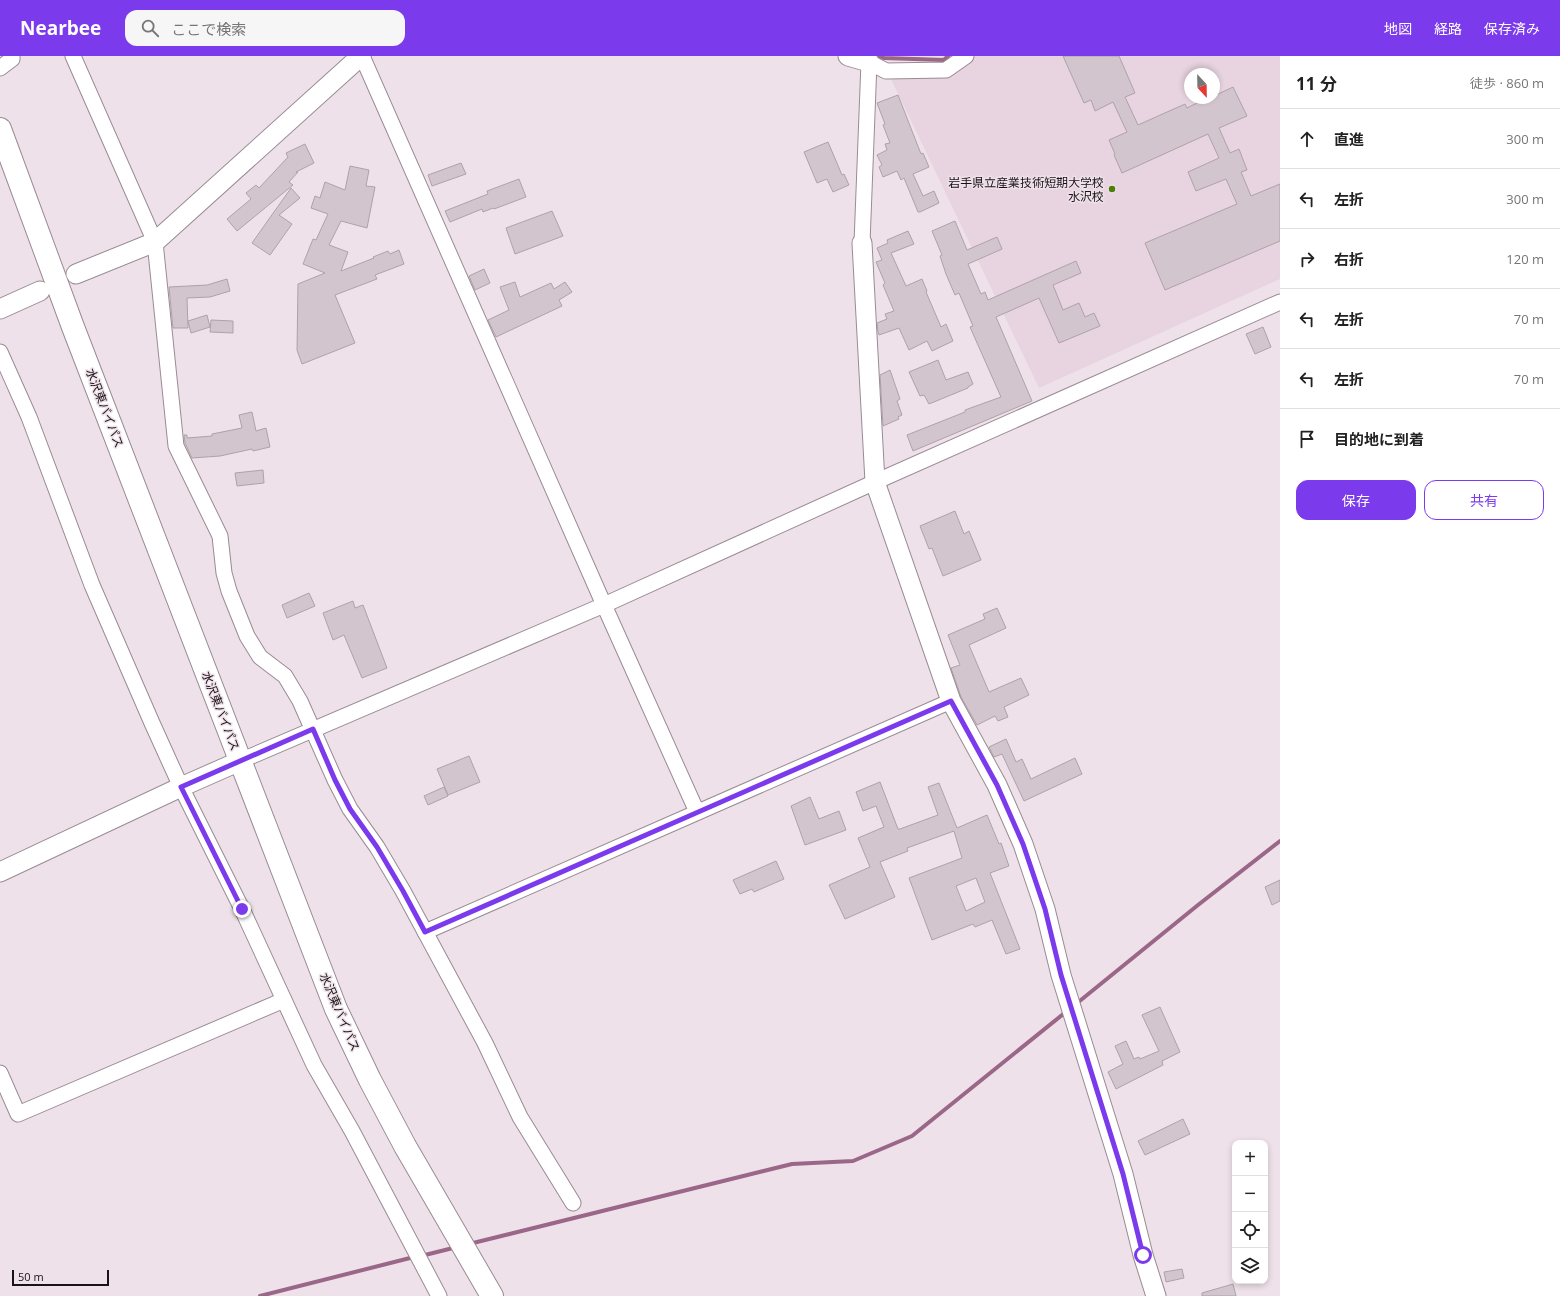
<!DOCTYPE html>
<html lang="ja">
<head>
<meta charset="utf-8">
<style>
	body { margin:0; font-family:"Open Sans","Noto Sans JP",sans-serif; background:#f6f6f6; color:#222 }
	.controls { position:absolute; right:12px; bottom:12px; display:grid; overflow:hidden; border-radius:8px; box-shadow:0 2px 6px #0003 }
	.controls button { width:36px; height:36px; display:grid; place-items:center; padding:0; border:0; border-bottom:1px solid #e0e0e0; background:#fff; color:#222; font:20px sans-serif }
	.compass { position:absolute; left:1184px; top:12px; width:36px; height:36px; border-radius:50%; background:#fff; box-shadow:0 2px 6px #0003; rotate:158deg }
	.scale { position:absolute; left:12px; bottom:10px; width:97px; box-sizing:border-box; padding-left:4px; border:2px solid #181316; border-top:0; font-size:11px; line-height:14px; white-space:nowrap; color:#181316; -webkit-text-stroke:3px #efe1e9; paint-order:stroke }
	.stop { position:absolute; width:12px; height:12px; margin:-9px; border:3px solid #7c3aed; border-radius:50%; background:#fff }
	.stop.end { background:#7c3aed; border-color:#fff; box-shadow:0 1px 4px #0008 }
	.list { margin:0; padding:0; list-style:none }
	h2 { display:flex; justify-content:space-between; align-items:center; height:52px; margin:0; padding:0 16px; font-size:17px }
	h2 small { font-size:13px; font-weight:400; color:#767676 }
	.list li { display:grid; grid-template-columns:26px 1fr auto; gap:12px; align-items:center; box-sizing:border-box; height:60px; padding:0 16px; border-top:1px solid #e0e0e0 }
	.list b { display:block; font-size:15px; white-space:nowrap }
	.list em { font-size:13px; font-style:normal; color:#767676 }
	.actions { display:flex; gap:8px; padding:12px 16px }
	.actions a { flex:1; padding:9px 0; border:1px solid #7c3aed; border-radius:12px; text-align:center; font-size:14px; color:#7c3aed }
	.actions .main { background:#7c3aed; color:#fff }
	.icon { flex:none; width:22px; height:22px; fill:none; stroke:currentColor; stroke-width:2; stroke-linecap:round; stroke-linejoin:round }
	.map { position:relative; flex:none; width:1280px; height:1240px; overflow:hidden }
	header { display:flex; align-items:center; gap:24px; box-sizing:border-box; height:56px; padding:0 20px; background:#7c3aed; color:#fff }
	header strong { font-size:19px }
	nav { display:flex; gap:22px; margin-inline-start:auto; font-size:14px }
	.search { width:280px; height:36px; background:#f6f6f6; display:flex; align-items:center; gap:10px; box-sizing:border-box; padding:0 14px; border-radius:12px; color:#767676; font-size:15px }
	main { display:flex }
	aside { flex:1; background:#fff }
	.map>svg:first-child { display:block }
</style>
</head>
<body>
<header>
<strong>Nearbee</strong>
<div class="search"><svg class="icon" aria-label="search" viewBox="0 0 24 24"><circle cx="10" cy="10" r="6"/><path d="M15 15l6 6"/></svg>ここで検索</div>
<nav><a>地図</a><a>経路</a><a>保存済み</a></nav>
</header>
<main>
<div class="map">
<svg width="1280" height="1240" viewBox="0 0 1280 1240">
	<rect width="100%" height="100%" fill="#efe1e9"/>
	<!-- built -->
	<path fill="#e8d3e0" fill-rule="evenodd" d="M945 0H1280V223L1039 332 891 23ZM1190 18H1214V42H1190Z"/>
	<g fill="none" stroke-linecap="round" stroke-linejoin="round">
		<!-- stream -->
		<g stroke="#9a6788" stroke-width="4">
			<path d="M878 0 884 2 944 4 948 0"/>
			<path d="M1076 948 1198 849 1280 785"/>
			<path d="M469 1188 792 1108 853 1105 912 1080 1067 955"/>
			<path d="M421 1200 457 1191"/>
			<path d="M260 1240 414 1201"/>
		</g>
	</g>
	<!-- building -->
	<g fill="#d2c5cd" stroke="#aea2a9" fill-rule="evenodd">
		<path d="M1063 0H1119L1135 37 1125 41 1138 69 1185 48 1187 52 1207 42H1214V40L1233 31 1247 60 1219 72 1230 97 1239 93 1247 114 1241 116 1251 140 1280 128V185L1165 234 1145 187 1237 148 1226 123 1196 135 1188 116 1219 102 1208 78 1122 117 1114 99 1115 98 1109 84 1127 76 1113 46 1095 55 1091 44 1084 47Z"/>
		<path d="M898 39 921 98 923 97 929 111 913 118 923 140 934 135 939 147 920 156H918L904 122 901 124 897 115 883 121 879 111 882 109 877 99 887 94 885 88 890 87 883 69 885 68 877 47Z"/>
		<path d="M828 86 842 119 844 118 849 129 833 136 827 123 817 127 804 96Z"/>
		<path d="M305 88 314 107 296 116H298L289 126 293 129 237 175 227 163 251 143 246 137 256 129 259 132 288 101 286 97Z"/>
		<path d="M461 107 466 118 432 130 428 119Z"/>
		<path d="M350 110 369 114 366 130 375 131 367 172 341 165 329 189 348 196 341 215 374 202 373 201 388 195 390 198 399 194 404 208 375 219 377 223 335 239 355 287 302 308 297 294 298 228 325 217 303 208 313 183 316 184 328 158 311 152 315 140 320 142 325 126 345 134Z"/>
		<path d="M519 123 526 141 494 153 493 152 483 156 482 153 450 166 445 155 488 138 487 135Z"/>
		<path d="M291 132 300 142 279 159 292 168 270 199 252 187Z"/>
		<path d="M552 155 563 180 515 198 506 172Z"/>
		<path d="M955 165 967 194 997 181 1002 193 968 208 981 238 985 236 988 244 1076 205 1081 217 1053 229 1063 254 1079 247 1085 261 1094 257 1100 270 1059 287 1039 242 996 261 1032 345 913 395 907 379 965 356V354L1001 341 970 271 973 270 959 237 955 239 946 218 940 200 942 199 932 175Z"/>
		<path d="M908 175 914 188 891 197 906 230 922 223 927 235 926 236 941 271 946 268 953 285 932 295 927 285 909 294 899 272 879 279 878 276 877 267 887 263 885 258 894 255 883 229 885 227 876 206 882 204 877 192 888 187 887 184Z"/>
		<path d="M484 213 490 227 475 234 469 220Z"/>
		<path d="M227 223 230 235 210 241 187 242 188 272H173L169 231 207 229Z"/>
		<path d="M515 226 520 241 551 227 554 233 565 226 572 236 559 244 562 250 496 281 488 264 509 254 500 231Z"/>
		<path d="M207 259 210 271 191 277 188 265Z"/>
		<path d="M211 264 233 265V277L210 276Z"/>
		<path d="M1263 271 1271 291 1255 298 1246 278Z"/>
		<path d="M938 304 946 324 968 316 973 328 968 331V332L929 348 924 339 920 340 909 316Z"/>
		<path d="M890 314 900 343 897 345 902 359 898 361 899 363 883 370 880 319Z"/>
		<path d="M252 356 256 375 266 372 270 391 253 395 252 393 220 400 192 402 185 387 184 379H187V382L212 380V378L242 372 239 359Z"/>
		<path d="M263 414 264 427 237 430 235 417Z"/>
		<path d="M955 455 964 478 969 475 981 504 943 520 932 492 929 493 920 470Z"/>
		<path d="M309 537 315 550 287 562 282 549Z"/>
		<path d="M353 545 355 552 363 549 387 612 362 622 344 579 333 584 323 557Z"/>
		<path d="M997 552 1006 572 969 589 989 636 1021 622 1029 639 1004 651 1008 661 998 665 995 660 977 669 961 641 951 612 960 609 948 579 985 563 983 558Z"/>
		<path d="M1006 683 1016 706 1022 703 1031 723 1075 702 1082 718 1024 745 1002 698 994 701 989 691Z"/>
		<path d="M469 700 480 726 448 739 437 713Z"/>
		<path d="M880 726 898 773H900L938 759 928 731 939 727 957 772 987 759 999 788 1001 787 1009 810 990 817 1020 893 1006 898 992 864 975 871 973 868 932 884 909 822 962 802 954 775 907 792 908 795 880 806 895 841 845 863 829 829 870 811 858 782 884 771 876 750 863 755 856 736ZM976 822 985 846 966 855 956 830Z"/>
		<path d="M444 731 448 740 428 749 424 740Z"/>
		<path d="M810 741 819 763 839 755 846 774 805 789 791 750Z"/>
		<path d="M776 805 784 823 754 836 752 833 740 838 733 824Z"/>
		<path d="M1280 824V845L1272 849 1265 831Z"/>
		<path d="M1160 951 1180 996 1162 1005 1163 1009 1116 1033 1108 1016 1123 1008 1115 990 1126 985 1134 1003 1139 1001 1140 1003 1159 995 1142 959Z"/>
		<path d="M1183 1063 1190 1078 1145 1099 1138 1085Z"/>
		<path d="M1182 1213 1184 1222 1166 1226 1164 1216Z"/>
		<path d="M1233 1228 1236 1240H1202V1237Z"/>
	</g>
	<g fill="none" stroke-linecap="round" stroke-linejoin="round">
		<defs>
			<g id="minor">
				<path d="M73 0 155 186 176 390 220 480 224 517 229 535 247 580 260 601 285 620 300 645 335 724 350 753 377 791 403 835 485 987 520 1061 573 1147"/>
				<path d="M362 0 604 549 697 756"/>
				<path d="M0 12 12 3V0"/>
				<path d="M862 187 869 6 886 15 946 14 966 0"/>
				<path d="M0 296 29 361 92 529 152 667 181 731 242 853 314 1009 352 1075 439 1240"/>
				<path d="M240 705 604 549 875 426 1280 246"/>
				<path d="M425 876 951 645"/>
				<path d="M0 1017 18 1058 284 944"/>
			</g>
			<g id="tertiary">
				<path d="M848 0 869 6"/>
				<path d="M862 187 875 426 951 645 997 729 1023 788 1045 853 1061 919 1123 1118 1143 1199 1156 1240"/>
				<path d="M76 218 155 186 361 0"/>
				<path d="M0 253 40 235"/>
				<path d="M0 816 181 731 240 705"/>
			</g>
			<path id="trunk" d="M0 73 73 271 336 953 370 1024 405 1090 492 1240"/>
		</defs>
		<!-- minor casing -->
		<use href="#minor" stroke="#988b93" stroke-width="17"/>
		<!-- tertiary casing -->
		<use href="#tertiary" stroke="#988b93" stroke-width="21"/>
		<!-- trunk casing -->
		<use href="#trunk" stroke="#988b93" stroke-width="24"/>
		<!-- minor -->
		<use href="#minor" stroke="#fff" stroke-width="15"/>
		<!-- tertiary -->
		<use href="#tertiary" stroke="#fff" stroke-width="19"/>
		<!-- trunk -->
		<use href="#trunk" stroke="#fff" stroke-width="22"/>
	</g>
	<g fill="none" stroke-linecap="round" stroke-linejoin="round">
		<!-- route -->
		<path stroke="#7c3aed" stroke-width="5" d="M242 853 181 731 313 673 335 724 350 753 377 791 403 835 425 876 951 645 997 729 1023 788 1045 853 1061 919 1123 1118 1143 1199"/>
	</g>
	<!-- markers -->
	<circle fill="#4e7e0a" stroke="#efe1e9" stroke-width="1.5" cx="1112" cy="133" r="4"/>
	<g text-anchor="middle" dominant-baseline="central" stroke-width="3" stroke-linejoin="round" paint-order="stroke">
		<!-- poi labels -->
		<g font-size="12" fill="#181316" stroke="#efe1e9" text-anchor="end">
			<text x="1104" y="126">岩手県立産業技術短期大学校<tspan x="1104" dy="14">水沢校</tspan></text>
		</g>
		<!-- street labels -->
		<g font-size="12" fill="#181316" stroke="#efe1e9">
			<text transform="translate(105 352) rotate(69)">水沢東バイパス</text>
			<text transform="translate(221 655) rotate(69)">水沢東バイパス</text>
			<text transform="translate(340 956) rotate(67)">水沢東バイパス</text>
		</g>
	</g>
</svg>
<div class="controls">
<button>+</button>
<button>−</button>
<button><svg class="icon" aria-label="locate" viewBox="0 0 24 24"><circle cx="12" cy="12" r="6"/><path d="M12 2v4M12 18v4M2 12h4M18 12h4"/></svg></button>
<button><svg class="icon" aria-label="layers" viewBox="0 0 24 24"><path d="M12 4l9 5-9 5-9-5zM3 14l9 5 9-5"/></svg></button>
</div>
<svg class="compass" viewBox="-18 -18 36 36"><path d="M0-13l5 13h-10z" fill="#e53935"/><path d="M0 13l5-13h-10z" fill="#767676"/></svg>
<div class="scale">50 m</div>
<div class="stop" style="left:1143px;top:1199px"></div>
<div class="stop end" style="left:242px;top:853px"></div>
</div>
<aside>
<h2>11 分<small>徒歩 · 860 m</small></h2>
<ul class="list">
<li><svg class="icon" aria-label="ahead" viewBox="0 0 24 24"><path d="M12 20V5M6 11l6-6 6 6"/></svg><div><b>直進</b></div><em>300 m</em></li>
<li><svg class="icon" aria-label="left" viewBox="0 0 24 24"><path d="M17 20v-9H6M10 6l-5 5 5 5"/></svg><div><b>左折</b></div><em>300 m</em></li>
<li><svg class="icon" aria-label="right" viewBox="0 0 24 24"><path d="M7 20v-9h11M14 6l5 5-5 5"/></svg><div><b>右折</b></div><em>120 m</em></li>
<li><svg class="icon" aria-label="left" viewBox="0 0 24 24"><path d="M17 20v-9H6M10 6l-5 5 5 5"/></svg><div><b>左折</b></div><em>70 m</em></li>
<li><svg class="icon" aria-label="left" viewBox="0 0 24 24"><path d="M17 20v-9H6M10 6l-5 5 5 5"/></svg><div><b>左折</b></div><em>70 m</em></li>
<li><svg class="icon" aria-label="arrive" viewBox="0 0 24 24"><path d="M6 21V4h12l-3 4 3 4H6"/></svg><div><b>目的地に到着</b></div></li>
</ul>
<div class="actions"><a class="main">保存</a><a>共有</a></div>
</aside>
</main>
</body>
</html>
